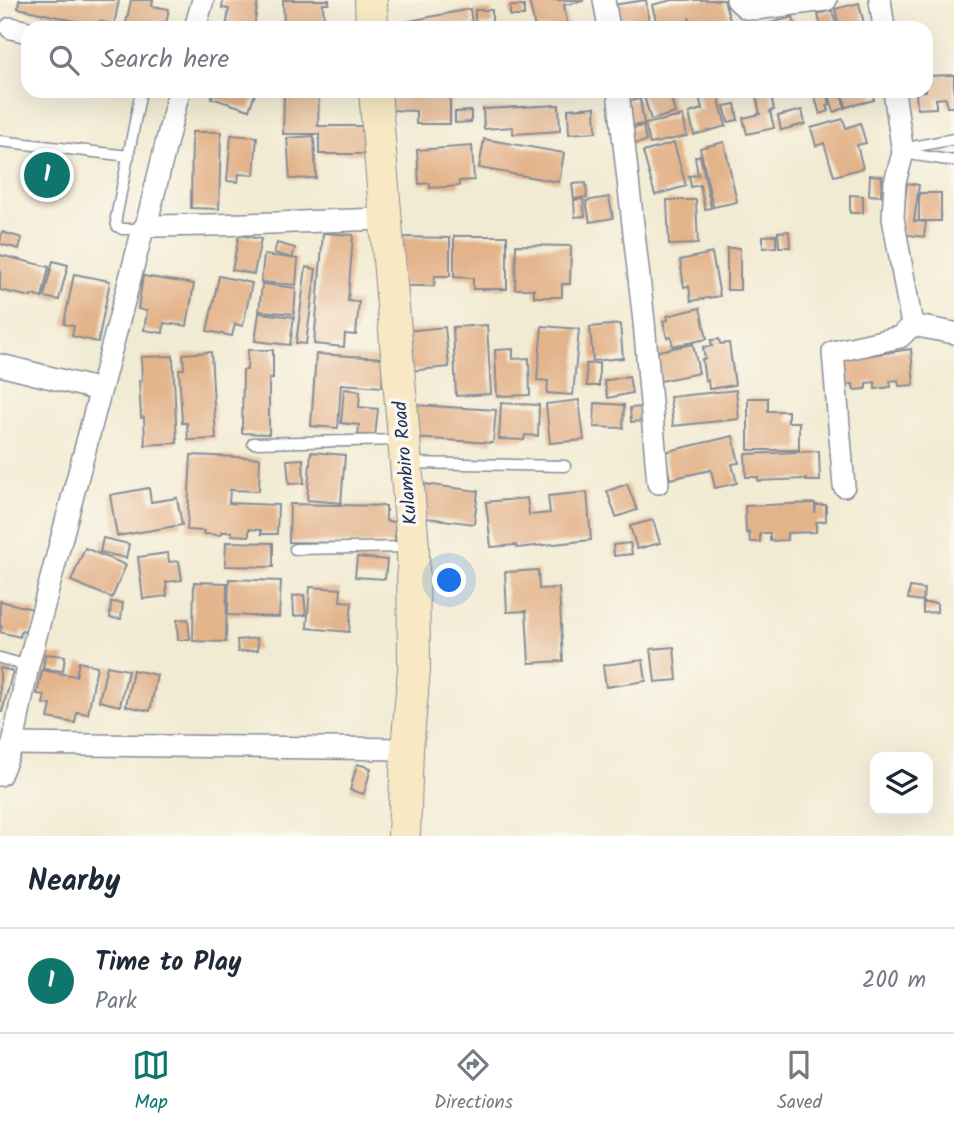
<!DOCTYPE html>
<html lang="en">
<head>
<meta charset="utf-8">
<style>
	body { margin:0; font-family:Kalam,sans-serif; background:#f2f2f3; color:#1f2937 }
	.controls { position:absolute; right:21px; bottom:21px; display:grid; overflow:hidden; border-radius:14px; box-shadow:0 7px 28px #0002 }
	.controls button { width:63px; height:63px; display:grid; place-items:center; padding:0; border:0; border-bottom:2px solid #e0e1e3; background:#fff; color:#1f2937; font:35px sans-serif }
	.you { position:absolute; left:450px; top:581px; width:24px; height:24px; margin:-18px; border:5px solid #fff; border-radius:50%; background:#1a73e8; box-shadow:0 0 0 10px #1a73e833 }
	.badge { display:grid; place-items:center; width:46px; height:46px; border-radius:50%; background:#0f766e; color:#fff; font-size:23px; font-weight:700 }
	.pin { position:absolute; translate:-50% -50%; border:4px solid #fff; box-shadow:0 2px 7px #0006 }
	.list { margin:0; padding:0; list-style:none }
	h2 { display:flex; justify-content:space-between; align-items:center; height:91px; margin:0; padding:0 28px; font-size:30px }
	h2 small { font-size:23px; font-weight:400; color:#747a83 }
	.list li { display:grid; grid-template-columns:46px 1fr auto; gap:21px; align-items:center; box-sizing:border-box; height:105px; padding:0 28px; border-top:2px solid #e0e1e3 }
	.list b { display:block; font-size:26px; white-space:nowrap }
	.list p { margin:0; font-size:23px; white-space:nowrap; color:#747a83 }
	.list em { font-size:23px; font-style:normal; color:#747a83 }
	.icon { flex:none; width:38px; height:38px; fill:none; stroke:currentColor; stroke-width:2; stroke-linecap:round; stroke-linejoin:round }
	.map { position:relative; flex:none; width:954px; height:836px; overflow:hidden }
	.search { position:absolute; background:#fff; box-shadow:0 7px 28px #0002; left:21px; right:21px; top:21px; height:77px; display:flex; align-items:center; gap:18px; box-sizing:border-box; padding:0 24px; border-radius:21px; color:#747a83; font-size:26px }
	.sheet { height:196px; background:#fff }
	nav { display:flex; justify-content:space-around; align-items:center; box-sizing:border-box; height:98px; border-top:2px solid #e0e1e3; background:#fff; font-size:19px; color:#747a83 }
	nav a { display:grid; justify-items:center; gap:4px }
	nav .on { color:#0f766e }
	.map>svg:first-child { display:block }
</style>
</head>
<body>
<div class="map">
<svg width="954" height="836" viewBox="0 0 954 836">
	<rect width="100%" height="100%" fill="#fbf7ec"/>
	<filter id="ink" filterUnits="userSpaceOnUse"><feTurbulence type="fractalNoise" baseFrequency=".0143" numOctaves="2"/><feDisplacementMap in="SourceGraphic" scale="14" xChannelSelector="R" yChannelSelector="G"/><feConvolveMatrix kernelMatrix="1 2 1 2 8 2 1 2 1" color-interpolation-filters="sRGB"/></filter>
	<filter id="wash" filterUnits="userSpaceOnUse"><feTurbulence type="fractalNoise" baseFrequency=".00686" numOctaves="4" result="noise"/><feDisplacementMap in="SourceGraphic" scale="28" xChannelSelector="R" yChannelSelector="G"/><feGaussianBlur stdDeviation="1.57" result="paint"/><feColorMatrix in="noise" values="0 0 0 0 0 0 0 0 0 0 0 0 0 0 0 0 0 1.4 0 .05"/><feComposite in="paint" operator="in"/></filter>
	<g filter="url(#wash)">
		<rect width="100%" height="100%" fill="#f2ebd3"/>
		<g id="blocks">
			<!-- building -->
			<g fill="#e3b38a">
				<path d="M19 0H119L114 25 100 21 98 28 80 24V22L18 8Z"/>
				<path d="M131 0H153L152 6 169 9 165 28H125Z"/>
				<path d="M223 0H258L254 28H226L229 9 222 8Z"/>
				<path d="M283 0H329V4H323L324 23 284 25Z"/>
				<path d="M529 0H583V1L564 5 568 28H535Z"/>
				<path d="M646 0 649 23 636 25 637 28H614L612 5Z"/>
				<path d="M672 0H724L730 20 703 28H692L689 17 691 28H658L652 5Z"/>
				<path d="M859 3 865 28H839L835 9Z"/>
				<rect x="510" y="6" width="14" height="10"/>
				<path d="M470 9 472 24 453 28H410L409 21Z"/>
				<path d="M475 10H492V24L475 25Z"/>
				<path d="M832 10 837 28H821L818 14Z"/>
				<path d="M793 17 796 28H768L767 24Z"/>
				<path d="M954 75V107H947L946 98 936 99V108L917 109 916 91H926V76Z"/>
				<path d="M214 91H256L249 110 211 98Z"/>
				<path d="M284 91H358V94H319L318 126H366L365 154H319V134H283Z"/>
				<path d="M388 91H450V124H416V111L388 110Z"/>
				<path d="M638 91H669L675 113 651 120 644 96 640 97Z"/>
				<path d="M698 91H717L726 126 694 135 689 113 702 109Z"/>
				<path d="M755 91H770L774 110 770 111 774 128 747 134 743 118 760 114Z"/>
				<path d="M827 91 830 105 827 106 829 111 820 114 814 95Z"/>
				<path d="M828 91H840L845 108 834 112Z"/>
				<path d="M842 91H872L874 100 846 107Z"/>
				<path d="M640 99 644 124 626 127 622 102Z"/>
				<path d="M735 104 738 120 728 122 724 106Z"/>
				<path d="M559 105 560 131 513 134V127L484 129 483 109Z"/>
				<path d="M595 107 596 132 569 134 568 109Z"/>
				<path d="M802 110 805 124 781 130 778 116Z"/>
				<path d="M471 111V122L455 123V112Z"/>
				<path d="M683 116 687 136 650 144 645 124Z"/>
				<path d="M843 119 846 128 860 123 866 143 857 145 863 168 834 176 824 143 816 146 811 128Z"/>
				<path d="M643 126 646 141 631 145 628 129Z"/>
				<path d="M192 132H221L219 209 191 208Z"/>
				<path d="M231 135 257 137 254 175 239 174 238 182 227 181Z"/>
				<path d="M314 136 316 178 290 179 287 138Z"/>
				<path d="M484 139 564 153 559 182 479 168Z"/>
				<path d="M724 142 737 202 713 207 700 148Z"/>
				<path d="M674 143 686 186 655 195 643 152Z"/>
				<path d="M472 146 474 180 459 181V186L430 188V183L419 184 417 150Z"/>
				<path d="M700 155 711 208 705 209 700 185 691 187 689 176 698 175 695 157Z"/>
				<path d="M870 175 882 176 881 196 869 195Z"/>
				<path d="M586 183 587 197 574 199 572 184Z"/>
				<path d="M907 183 919 185 914 221 926 222 924 237 901 234Z"/>
				<rect x="919" y="193" width="22" height="28"/>
				<path d="M850 195 863 196V213H850Z"/>
				<path d="M609 197 613 218 590 222 586 201Z"/>
				<path d="M583 199 585 216 575 217 574 200Z"/>
				<path d="M667 200H696L698 244 669 245Z"/>
				<path d="M789 231 790 247H779L778 232Z"/>
				<path d="M2 232 22 238 19 249 0 244Z"/>
				<path d="M323 233 353 235 348 301 359 302 356 335 345 334 344 347 314 344Z"/>
				<path d="M239 235 261 239 254 274 232 270Z"/>
				<path d="M776 235V247L763 248V236Z"/>
				<path d="M454 236H507V289H473V278L454 277Z"/>
				<path d="M402 237 450 238V276H435L434 286H401Z"/>
				<path d="M277 243 295 248 292 258 274 253Z"/>
				<path d="M516 245 571 246 570 284H562V297H534V289H515Z"/>
				<rect x="727" y="248" width="13" height="42"/>
				<path d="M712 253 720 296 691 301 689 286 684 287 680 260Z"/>
				<path d="M0 255 49 267 42 298 32 295 31 297 0 290Z"/>
				<path d="M264 255 298 259 296 285 261 282Z"/>
				<path d="M53 261 68 265 59 300 44 297Z"/>
				<path d="M306 267 316 269 306 344 296 343Z"/>
				<path d="M74 274 110 281 98 342 72 336 74 326 64 324Z"/>
				<path d="M143 276 194 284 187 326 164 323 163 333 144 330 147 311 138 309Z"/>
				<path d="M219 276 252 283 243 326 235 324 232 336 207 331Z"/>
				<path d="M262 284 296 288 294 314 259 311Z"/>
				<path d="M700 308 707 339 673 346 671 337 667 338 663 321 668 320 667 316Z"/>
				<path d="M259 313 294 317 290 345 255 341Z"/>
				<path d="M620 324 623 358 593 361 590 327Z"/>
				<path d="M487 325 491 394 456 396 453 327Z"/>
				<path d="M542 326 579 329 573 395 547 393 548 381 537 380Z"/>
				<path d="M445 327 449 367 409 371 405 331Z"/>
				<path d="M719 339 720 344 729 343 735 385 709 389 708 380 705 381 702 359H705L703 347 712 346 711 340Z"/>
				<path d="M693 344 699 373 660 381 654 352Z"/>
				<path d="M513 349V359L529 358 530 395 497 396 495 350Z"/>
				<path d="M911 349 914 385 899 386 898 380 890 381 891 387 875 389V382L866 383V389L854 390 853 384 842 385 839 360Z"/>
				<path d="M248 350H273V379H269V434L242 433 243 370H247Z"/>
				<path d="M211 352 216 439 188 440 187 423H182L179 369H184L183 354Z"/>
				<path d="M316 354 384 358 382 387 341 384 338 428 311 426Z"/>
				<path d="M173 356 177 443 145 445 144 417 141 418 139 381 142 380 141 357Z"/>
				<path d="M599 363V386H587L586 364Z"/>
				<path d="M629 376 632 393 608 398 604 381Z"/>
				<path d="M344 389 360 391 359 407 378 409 375 436 358 435 359 425 341 423Z"/>
				<path d="M736 390 739 419 673 426 670 397Z"/>
				<path d="M748 398H768V411H788V422H799V450H748Z"/>
				<path d="M579 400 584 440 550 443 546 404Z"/>
				<path d="M501 403 539 405 538 436 525 435 524 440 499 439Z"/>
				<path d="M595 403 624 405 623 428 594 427Z"/>
				<path d="M415 405 496 410 493 443 413 438Z"/>
				<path d="M644 407V421L631 422 630 408Z"/>
				<path d="M733 436 739 463 732 464 737 483 715 488 711 470 670 479 664 452Z"/>
				<path d="M819 451 820 481H806V479L758 481V477H746L745 454Z"/>
				<path d="M311 452 345 455 341 503 307 500Z"/>
				<path d="M191 455 260 458 259 491 230 490 229 503 278 505 277 534H261V530L249 529V536L232 535V532H221V535L203 534 204 531 187 530Z"/>
				<path d="M303 459 304 483 289 484 287 460Z"/>
				<path d="M424 484 478 491 474 524 419 517Z"/>
				<path d="M627 484 637 510 616 517 607 491Z"/>
				<path d="M149 488 151 502 177 498 182 525 117 536 110 495Z"/>
				<path d="M587 492 591 540 517 548 516 545 491 547 486 502 527 498 529 515 550 513 548 496Z"/>
				<path d="M815 503V513L816 505H826V521L816 522V532L787 533V540L770 541V533H760V542H750L749 532 746 533 745 506Z"/>
				<path d="M290 504 386 506V521L395 522V544L289 542Z"/>
				<path d="M653 520 660 543 637 549 630 526Z"/>
				<path d="M103 538 129 544 126 558 100 552Z"/>
				<path d="M226 542 273 543V567L225 566Z"/>
				<path d="M630 543 632 554 614 556 613 545Z"/>
				<path d="M85 548 126 565 112 598 71 581Z"/>
				<path d="M168 553 169 562 179 561 182 580 166 582 167 596 143 599 138 557Z"/>
				<path d="M357 557 387 560 385 579 355 577Z"/>
				<path d="M538 570 539 589 559 588 563 661 529 663 526 611 507 612 505 572Z"/>
				<path d="M229 579 281 581 279 617 228 615Z"/>
				<path d="M194 582 227 583 226 642 193 641Z"/>
				<path d="M310 587 341 589 340 601 352 602 349 632 307 628Z"/>
				<path d="M910 587 924 589 923 601 908 599Z"/>
				<path d="M304 595 306 615 294 616 293 596Z"/>
				<path d="M0 601 37 610 31 633 21 631 20 637 0 632 2 626H0Z"/>
				<path d="M111 602 123 603 121 619 110 618Z"/>
				<path d="M923 603H937V612L923 613Z"/>
				<path d="M188 619 190 639 178 640 177 620Z"/>
				<path d="M257 638 258 650 238 652 237 640Z"/>
				<path d="M674 647 677 680 655 682 651 649Z"/>
				<path d="M45 654 65 656 63 671 43 669Z"/>
				<path d="M643 660 646 681 606 687 603 665Z"/>
				<path d="M79 662 97 666 88 714 77 712 75 723 48 718 51 705 43 704 45 695 37 694 42 670 76 676Z"/>
				<path d="M107 666 128 670 120 706 99 701Z"/>
				<path d="M0 668 13 671 2 712H0Z"/>
				<path d="M133 670 157 675 150 711 126 706Z"/>
				<path d="M357 764 371 768 364 794 350 790Z"/>
			</g>
		</g>
	</g>
	<g filter="url(#ink)">
		<use href="#blocks" fill-opacity="0" stroke="#868d98" stroke-width="2"/>
		<g fill="none" stroke-linecap="round" stroke-linejoin="round">
			<defs>
				<g id="lane">
					<path d="M141 91 116 218 117 226 122 229H143"/>
					<path d="M0 141 129 156"/>
					<path d="M902 149 954 139"/>
					<path d="M903 153 954 161"/>
					<path d="M253 443 401 440"/>
					<path d="M408 463 565 466"/>
					<path d="M295 549 410 547"/>
					<path d="M0 658 28 666"/>
				</g>
				<g id="street">
					<path d="M604 0 609 28"/>
					<path d="M737 0 746 8 755 9 826 0"/>
					<path d="M880 0 884 28"/>
					<path d="M11 28 28 32"/>
					<path d="M195 28 203 0"/>
					<path d="M618 91 644 322 658 483"/>
					<path d="M894 91 903 153 895 182 893 218 912 325 954 333"/>
					<path d="M146 226C226 226 306 221 387 219"/>
					<path d="M0 365 100 390"/>
					<path d="M844 486 833 352 900 337 912 325"/>
					<path d="M13 744 407 749"/>
					<path d="M0 775 13 744 28 666 143 229 146 226 179 91"/>
				</g>
				<g id="secondary">
					<path d="M371 0 372 28"/>
					<path d="M375 91 413 547 414 669 407 749 404 836"/>
				</g>
			</defs>
			<!-- lane casing -->
			<use href="#lane" stroke="#868d98" stroke-width="13"/>
			<!-- street casing -->
			<use href="#street" stroke="#868d98" stroke-width="24"/>
			<!-- secondary casing -->
			<use href="#secondary" stroke="#868d98" stroke-width="34"/>
			<!-- lane -->
			<use href="#lane" stroke="#fff" stroke-width="10"/>
			<!-- street -->
			<use href="#street" stroke="#fff" stroke-width="21"/>
			<!-- secondary -->
			<use href="#secondary" stroke="#f8e8c3" stroke-width="32"/>
		</g>
	</g>
	<g text-anchor="middle" dominant-baseline="central" stroke-width="7" stroke-linejoin="round" paint-order="stroke">
		<!-- street labels -->
		<g font-size="19" fill="#1b2f5e" stroke="#fbf7ec">
			<text transform="translate(406 463) rotate(-95)">Kulambiro Road</text>
		</g>
	</g>
</svg>
<div class="controls">
<button><svg class="icon" aria-label="layers" viewBox="0 0 24 24"><path d="M12 4l9 5-9 5-9-5zM3 14l9 5 9-5"/></svg></button>
</div>
<div class="you"></div>
<div class="pin badge" style="left:47px;top:175px">1</div>
<div class="search"><svg class="icon" aria-label="search" viewBox="0 0 24 24"><circle cx="10" cy="10" r="6"/><path d="M15 15l6 6"/></svg>Search here</div>
</div>
<section class="sheet">
<h2>Nearby<small></small></h2>
<ul class="list">
<li><span class="badge">1</span><div><b>Time to Play</b><p>Park</p></div><em>200 m</em></li>
</ul>
</section>
<nav>
<a class="on"><svg class="icon" aria-label="map" viewBox="0 0 24 24"><path d="M3 6l6-2 6 2 6-2v14l-6 2-6-2-6 2zM9 4v14M15 6v14"/></svg>Map</a>
<a><svg class="icon" aria-label="directions" viewBox="0 0 24 24"><path d="M12 3l9 9-9 9-9-9zM9 14v-3h6M13 9l2 2-2 2"/></svg>Directions</a>
<a><svg class="icon" aria-label="saved" viewBox="0 0 24 24"><path d="M7 4h10v16l-5-4-5 4z"/></svg>Saved</a>
</nav>
</body>
</html>
